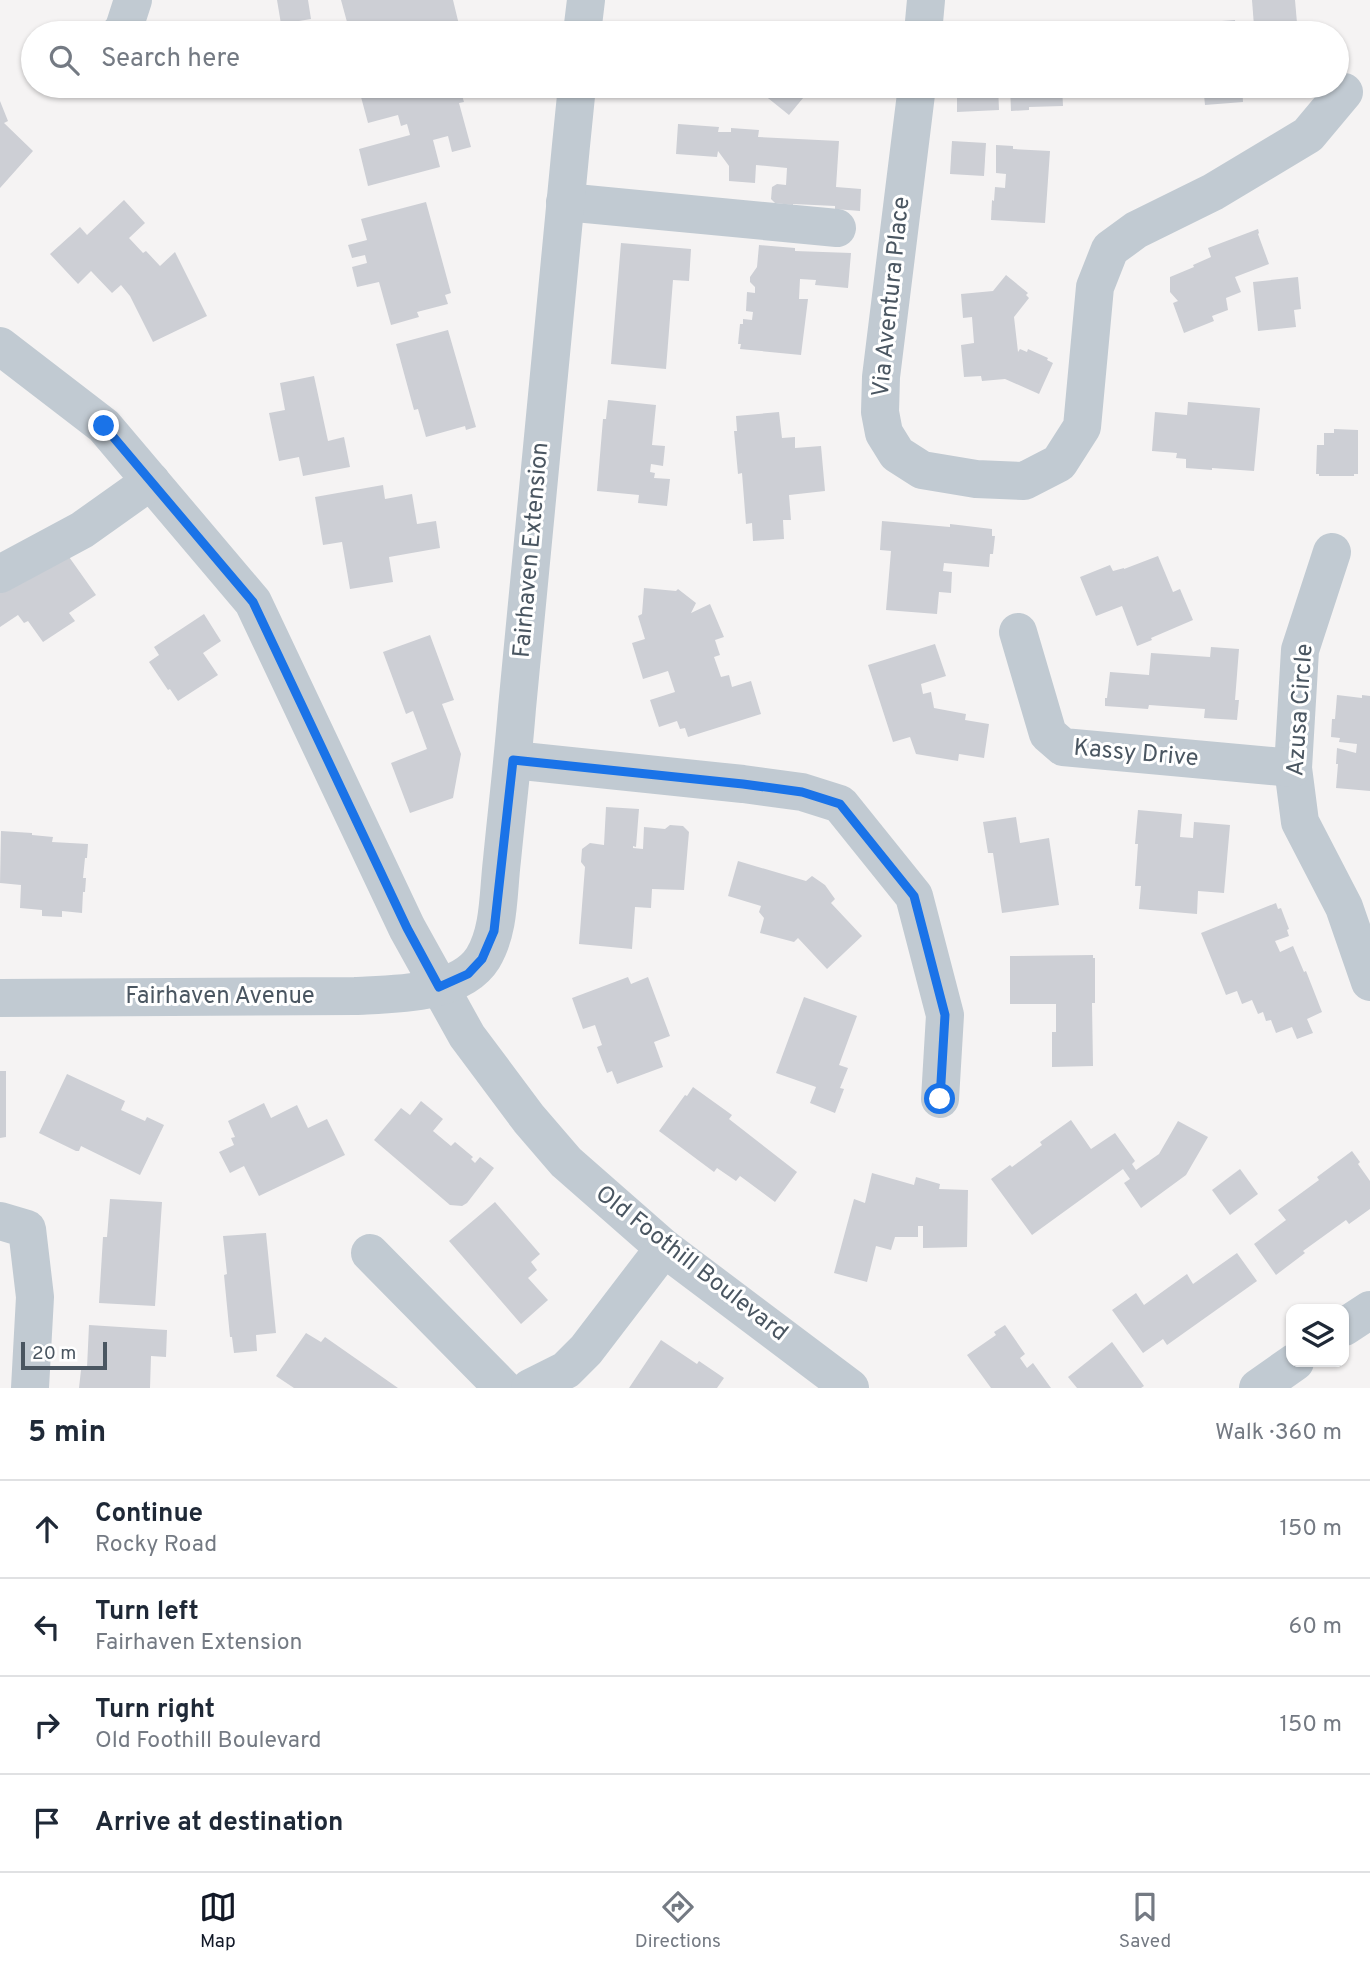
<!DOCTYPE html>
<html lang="en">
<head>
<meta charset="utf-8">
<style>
	body { margin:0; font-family:Overpass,sans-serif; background:#f6f6f7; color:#1f2937 }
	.controls { position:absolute; right:21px; bottom:21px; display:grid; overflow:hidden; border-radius:14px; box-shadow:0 2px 5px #0004 }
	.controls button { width:63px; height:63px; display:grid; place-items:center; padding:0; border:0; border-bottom:2px solid #e0e1e3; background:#fff; color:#1f2937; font:35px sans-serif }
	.scale { position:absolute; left:21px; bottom:18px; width:86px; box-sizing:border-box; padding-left:7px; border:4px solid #4a5661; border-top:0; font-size:19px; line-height:24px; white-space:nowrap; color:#4a5661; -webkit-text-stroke:5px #fff; paint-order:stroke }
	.stop { position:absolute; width:21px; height:21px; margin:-16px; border:5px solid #1a73e8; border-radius:50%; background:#fff }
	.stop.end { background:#1a73e8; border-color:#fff; box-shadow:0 2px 7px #0008 }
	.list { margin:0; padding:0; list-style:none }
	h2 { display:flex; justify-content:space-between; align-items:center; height:91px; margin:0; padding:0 28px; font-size:30px }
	h2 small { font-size:23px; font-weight:400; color:#747a83 }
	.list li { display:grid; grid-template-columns:46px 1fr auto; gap:21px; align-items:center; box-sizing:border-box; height:98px; padding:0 28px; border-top:2px solid #e0e1e3 }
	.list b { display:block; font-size:26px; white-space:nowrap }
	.list p { margin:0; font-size:23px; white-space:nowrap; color:#747a83 }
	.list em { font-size:23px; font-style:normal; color:#747a83 }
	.icon { flex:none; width:38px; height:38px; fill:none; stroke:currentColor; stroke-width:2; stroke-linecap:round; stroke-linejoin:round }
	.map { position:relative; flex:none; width:1370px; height:1388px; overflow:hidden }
	.search { position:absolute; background:#fff; box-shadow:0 2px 5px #0004; left:21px; right:21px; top:21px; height:77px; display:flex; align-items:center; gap:18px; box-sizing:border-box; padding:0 24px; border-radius:38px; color:#747a83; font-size:26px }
	.sheet { height:483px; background:#fff }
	nav { display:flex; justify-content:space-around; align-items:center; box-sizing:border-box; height:98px; border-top:2px solid #e0e1e3; background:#fff; font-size:19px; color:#747a83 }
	nav a { display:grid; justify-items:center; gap:4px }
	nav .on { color:#111827 }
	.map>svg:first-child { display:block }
</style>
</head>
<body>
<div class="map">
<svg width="1370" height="1388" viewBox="0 0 1370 1388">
	<rect width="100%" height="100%" fill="#f5f3f3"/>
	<!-- building -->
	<g fill="#cdcfd5">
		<path d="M277 0H308L311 19 281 24Z"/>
		<path d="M341 0H453L461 33H437L435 26H432L434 33H350Z"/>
		<path d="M1252 0H1295L1297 23 1254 26Z"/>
		<path d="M1235 20 1236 33H1165V29L1169 28V25Z"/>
		<path d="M404 86H459L464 102 459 103 471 147 452 152 448 136 433 140 440 167 368 186 359 149 410 135 407 124 401 126 398 115 368 123 361 97Z"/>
		<path d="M753 86H813L789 115Z"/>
		<path d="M957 86H998L999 110 957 112Z"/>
		<path d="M1010 86H1062L1063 106 1029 107V110L1011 111Z"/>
		<path d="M1169 86H1242L1243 102 1205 105 1204 95 1174 97V92H1169Z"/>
		<path d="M0 101 8 121 4 123 33 151 0 188Z"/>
		<path d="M678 124 719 127 718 132H731V128L759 130 758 137 839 141 836 187 861 189 860 211 835 209V206L793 204V205L775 203 771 199 772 187 777 184 786 185 787 168 756 165 755 183 729 181V166L718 151 717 157 676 154Z"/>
		<path d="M952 141 986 143 984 176 950 174Z"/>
		<path d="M996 145 1013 146V149L1050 151 1045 223 991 220 992 200 994 201 995 187 1005 188 1006 174 996 173Z"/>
		<path d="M124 200 145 223 129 238 143 253 146 251 160 266 175 252 207 316 153 342 130 296 121 285 112 293 91 271 78 284 50 254 80 227 87 235Z"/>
		<path d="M426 202 451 293 445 295 448 304 417 312 419 317 391 325 379 282 357 287 352 267 367 263 365 255 352 258 348 245 367 240 361 219Z"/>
		<path d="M1258 229 1259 233 1258 234 1269 264 1235 277 1241 292 1226 298 1228 310 1212 316 1214 321 1184 333 1173 303 1178 301 1170 292V277L1194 267 1193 265 1211 257 1208 248Z"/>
		<path d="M621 243 691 249 689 281 673 280 666 369 611 364Z"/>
		<path d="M759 245 795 248V251L851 253 848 288 815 285 816 280 800 279 799 299H808L801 355 740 349 741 344H738L740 324H743V319L752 320 753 312 746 311 747 292 755 293V287L750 282V277L757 267Z"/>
		<path d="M1006 275 1028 293 1026 295 1029 298 1014 317 1018 352 1020 349 1027 352 1028 349 1048 358 1047 360 1053 363 1039 394 1005 379 982 381 981 376 964 377 961 345 974 343 972 317 963 318 961 294 993 291Z"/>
		<path d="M1298 277 1301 309 1294 310 1296 327 1258 331 1253 282Z"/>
		<path d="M448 330 476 427 466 430 465 426 426 437 418 409 414 410 396 344Z"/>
		<path d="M314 376 328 441 344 437 350 467 303 476 299 457 279 461 269 413 285 410 280 383Z"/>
		<path d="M608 400 656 405 652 445 665 446 663 466 651 464 650 472 655 473 654 478 670 479 667 506 638 503 639 495 597 491 603 419H606Z"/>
		<path d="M1188 402 1260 408 1254 471 1212 468V470L1186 468V459L1176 458 1177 453 1152 451 1155 412 1187 415Z"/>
		<path d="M779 412 782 438 795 437V448L821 446 825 491 789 495 791 520H783L784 539 753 541 752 523 746 524 742 473 738 474 734 431H737L736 416Z"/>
		<path d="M1334 429 1358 430V474H1354V476H1319V474H1316L1317 445H1324V433H1334Z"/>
		<path d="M383 485 385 499 412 494 417 524 436 521 440 548 389 557 393 582 350 589 342 542 323 545 315 497Z"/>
		<path d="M882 521 950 527V524L992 529V536H995L993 554H990L989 567 944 563 943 571 952 572 951 593 939 592 937 614 886 610 891 551 880 550Z"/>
		<path d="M62 547 96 595 69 613 75 621 43 642 28 621 24 623 18 615 0 627V590Z"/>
		<path d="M1158 556 1173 592 1180 589 1193 620 1151 638 1152 640 1137 646 1122 606 1096 616 1080 577 1110 565 1113 571 1124 568V569Z"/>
		<path d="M644 588 676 591 678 589 696 603 691 613 710 604 724 637 715 640 720 655 714 657 721 677 729 675 732 687 751 681 761 714 688 737 685 728 680 729 677 721 659 727 650 700 675 692 668 671 643 679 632 643 645 639 638 616 642 614Z"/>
		<path d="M204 614 221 641 203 653 218 675 178 701 170 689 168 690 149 662 159 655 154 647Z"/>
		<path d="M430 635 454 700 442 704 461 754 453 798 410 813 391 763 427 749 413 711 406 714 383 652Z"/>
		<path d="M935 644 946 676 921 684 923 694 931 692 934 708 966 714 965 720 989 724 984 758 959 754 958 761 916 754 910 737 893 742 868 665Z"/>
		<path d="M1211 647 1239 649 1235 700H1239L1237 720 1204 718 1205 709 1149 705 1148 709 1105 706V698H1107L1110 672 1149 675 1151 653 1210 657Z"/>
		<path d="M1337 695 1362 698V695L1370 696V791L1336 788 1338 764H1336L1337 748 1356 753 1357 744 1339 742 1340 738 1331 737 1332 719H1335Z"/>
		<path d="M606 807 639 809 636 847 633 846V848L643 849 644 827 665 829 670 825 683 826 689 832 684 890 652 889 651 908 635 907 632 949 579 944 585 867 581 862 582 849 590 843 604 845Z"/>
		<path d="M1138 810 1182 814 1180 837 1193 838 1194 822 1230 825 1224 893 1198 891 1197 914 1139 909 1141 886H1135L1138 844H1135Z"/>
		<path d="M1016 817 1020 843 1049 838 1059 905 1002 913 993 853H988L983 822Z"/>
		<path d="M1 831 32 833V835L53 837 52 842 88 844 87 858H85L83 878H86L85 892H83L82 913 62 911V917L42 916V910L20 908 21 885 0 883Z"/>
		<path d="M738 861 806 881 812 876 825 885 835 899 831 903 862 936 827 969 798 938 794 942 760 933 764 918 759 912 761 906 728 896Z"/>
		<path d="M1276 903 1278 909 1281 908 1289 929 1287 930 1289 936 1275 941 1280 952 1293 946 1304 972 1306 971 1322 1012 1307 1019 1313 1033 1297 1039 1292 1027 1276 1033 1271 1020 1266 1021 1263 1012 1258 1014 1252 1000 1242 1004 1237 991 1226 995 1201 933Z"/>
		<path d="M1093 955V958H1095V1003H1092L1093 1066 1052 1067V1032H1056V1004H1010V956Z"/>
		<path d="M628 977 631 984 648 977 670 1036 654 1042 663 1067 617 1084 612 1071 607 1073 597 1047 602 1045 595 1025 583 1029 572 998Z"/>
		<path d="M804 997 857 1016 839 1065 848 1068 840 1088 844 1089 835 1113 810 1103 816 1087 776 1073Z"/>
		<path d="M0 1071H6V1137L0 1138Z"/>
		<path d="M67 1074 125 1101 121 1110 145 1121 147 1117 164 1125 140 1175 81 1146 79 1151H76L39 1133Z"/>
		<path d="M693 1087 732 1115 729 1119 797 1172 775 1202 740 1176 736 1181 717 1168 714 1172 659 1131 685 1095 687 1096Z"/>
		<path d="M421 1101 443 1119 433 1131 451 1146 455 1142 473 1157 471 1159 475 1163 480 1157 494 1168 467 1203 462 1206 450 1205 374 1140 401 1108 410 1115Z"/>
		<path d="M264 1103 271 1118 297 1105 308 1128 327 1119 345 1155 259 1196 244 1166 230 1173 219 1152 234 1145 231 1138 235 1137 228 1121Z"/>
		<path d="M1071 1120 1091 1149 1115 1133 1135 1161 1132 1164 1136 1170 1159 1154 1178 1121 1208 1137 1186 1175 1141 1208 1124 1183 1130 1179 1123 1169 1032 1235 991 1179 1010 1165 1012 1167 1042 1145 1040 1142Z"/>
		<path d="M1352 1151 1360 1162 1358 1164 1370 1181V1209L1349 1224 1346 1220 1303 1251 1305 1253 1276 1275 1254 1244 1286 1220 1278 1210 1319 1180 1317 1177Z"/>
		<path d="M1240 1169 1258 1194 1230 1215 1212 1190Z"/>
		<path d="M872 1173 914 1185 916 1177 940 1184 939 1189 968 1190 967 1247 923 1248V1226H918V1237H895L891 1250 876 1246 867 1282 834 1273 854 1199 865 1203Z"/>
		<path d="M110 1199 162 1202 155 1306 99 1303 103 1237H107Z"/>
		<path d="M495 1202 540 1254 531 1262 537 1270 528 1278 548 1300 521 1324 449 1241Z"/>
		<path d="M266 1233 276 1333 256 1335 257 1351 234 1353 232 1337H230L224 1275 227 1274 223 1236Z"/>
		<path d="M1237 1253 1257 1281 1167 1345 1163 1339 1143 1353 1112 1310 1136 1293 1144 1305 1187 1274 1193 1284Z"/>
		<path d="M89 1325 167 1330 166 1357 151 1356 150 1388H79L81 1370 87 1368Z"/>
		<path d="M1005 1325 1025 1354 1020 1358 1027 1368 1033 1363 1051 1388H991L967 1355 996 1335 994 1332Z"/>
		<path d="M306 1333 321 1342 325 1337 398 1388H294L276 1376Z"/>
		<path d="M661 1340 697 1364 699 1361 724 1378 717 1388H629Z"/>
		<path d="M1112 1342 1144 1386 1141 1388H1077L1068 1377Z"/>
	</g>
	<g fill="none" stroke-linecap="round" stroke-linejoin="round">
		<!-- minor -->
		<g stroke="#c1cad2" stroke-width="38">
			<path d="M120 33 123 31 133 0"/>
			<path d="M582 33 586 0"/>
			<path d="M923 33 926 0"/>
			<path d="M917 86 881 377 880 412 884 433 897 454 922 470 976 479 1024 481 1059 463 1082 427 1095 287 1110 249 1136 230 1213 192 1308 135 1344 92"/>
			<path d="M565 202 837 228"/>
			<path d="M0 346 104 426 253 602 407 928 467 1036 529 1119 566 1162 664 1248 850 1388"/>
			<path d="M1332 552 1300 650 1293 768 1300 822 1344 907 1370 982"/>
			<path d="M0 574 82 530 151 481"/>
			<path d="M1018 632 1048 734 1063 747 1293 768"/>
			<path d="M513 760 743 784 802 792 840 804 914 896 945 1015 940 1099"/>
			<path d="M0 998 355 996C393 994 460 995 483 958 500 930 498 892 502 860 507 809 513 759 517 708 536 500 556 293 577 86"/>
			<path d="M0 1221 27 1229 35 1297 30 1388"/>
			<path d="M370 1253 503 1388"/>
			<path d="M1344 1327 1370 1310"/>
			<path d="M530 1388 566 1370 586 1350 664 1248"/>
			<path d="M1258 1388 1295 1362"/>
		</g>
	</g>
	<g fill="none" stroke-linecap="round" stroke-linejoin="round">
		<!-- route -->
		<path stroke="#1a73e8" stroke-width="9" d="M104 426 253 602 407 928 439 987 468 974 482 959 494 931 513 760 743 784 802 792 840 804 914 896 945 1015 940 1099"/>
	</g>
	<g text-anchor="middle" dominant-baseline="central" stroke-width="6" stroke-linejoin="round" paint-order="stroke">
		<!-- street labels -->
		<g font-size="24" fill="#4a5661" stroke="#fff">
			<text transform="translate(892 297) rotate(-84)">Via Aventura Place</text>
			<text transform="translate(532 550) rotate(-85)">Fairhaven Extension</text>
			<text transform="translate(1301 710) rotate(-86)">Azusa Circle</text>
			<text transform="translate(1136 754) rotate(5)">Kassy Drive</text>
			<text x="220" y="997">Fairhaven Avenue</text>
			<text transform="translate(691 1264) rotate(38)">Old Foothill Boulevard</text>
		</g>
	</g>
</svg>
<div class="controls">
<button><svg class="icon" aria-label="layers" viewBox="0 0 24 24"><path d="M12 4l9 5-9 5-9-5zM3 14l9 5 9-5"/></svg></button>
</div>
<div class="scale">20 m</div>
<div class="stop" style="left:940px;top:1099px"></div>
<div class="stop end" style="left:104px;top:426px"></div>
<div class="search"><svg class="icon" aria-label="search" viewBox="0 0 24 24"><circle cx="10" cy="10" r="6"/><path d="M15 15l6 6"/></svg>Search here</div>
</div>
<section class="sheet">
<h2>5 min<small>Walk · 360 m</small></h2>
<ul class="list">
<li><svg class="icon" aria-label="ahead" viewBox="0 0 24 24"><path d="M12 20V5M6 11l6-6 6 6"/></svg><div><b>Continue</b><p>Rocky Road</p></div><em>150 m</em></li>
<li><svg class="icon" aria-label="left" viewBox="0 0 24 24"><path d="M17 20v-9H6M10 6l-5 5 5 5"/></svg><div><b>Turn left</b><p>Fairhaven Extension</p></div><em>60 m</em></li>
<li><svg class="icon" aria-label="right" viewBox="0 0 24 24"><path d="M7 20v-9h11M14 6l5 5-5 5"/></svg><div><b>Turn right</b><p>Old Foothill Boulevard</p></div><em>150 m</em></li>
<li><svg class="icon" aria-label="arrive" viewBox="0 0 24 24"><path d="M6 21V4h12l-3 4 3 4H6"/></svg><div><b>Arrive at destination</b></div></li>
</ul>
</section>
<nav>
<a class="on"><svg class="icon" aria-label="map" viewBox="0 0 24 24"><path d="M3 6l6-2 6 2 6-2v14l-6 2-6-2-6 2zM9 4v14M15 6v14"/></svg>Map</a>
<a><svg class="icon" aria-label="directions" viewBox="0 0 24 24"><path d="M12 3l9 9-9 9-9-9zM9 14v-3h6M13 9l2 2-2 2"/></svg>Directions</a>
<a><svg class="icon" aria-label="saved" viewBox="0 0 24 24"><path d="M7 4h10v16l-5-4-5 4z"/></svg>Saved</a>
</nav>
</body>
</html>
